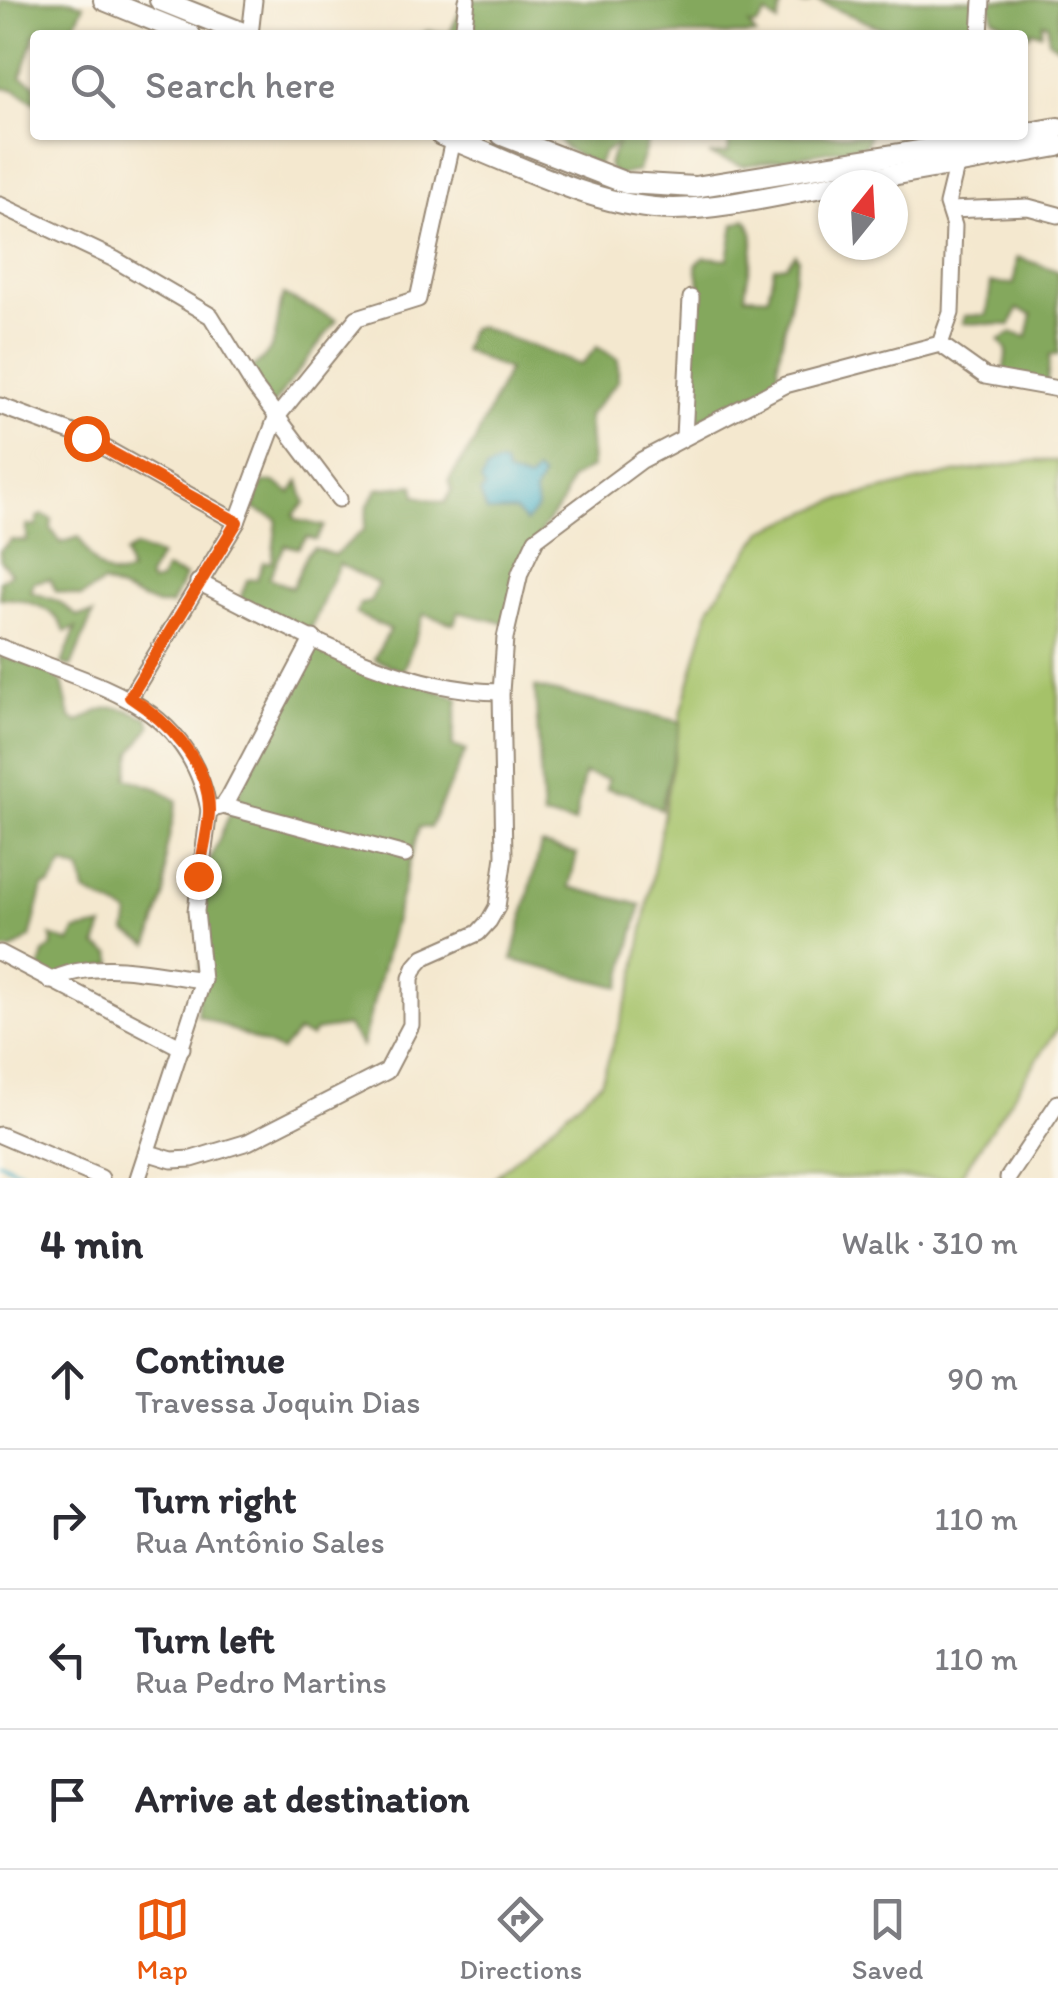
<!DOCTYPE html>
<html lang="en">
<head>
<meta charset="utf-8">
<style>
	body { margin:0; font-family:Itim,sans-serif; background:#f2f2f3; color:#2b2b33 }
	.compass { position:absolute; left:818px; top:170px; width:90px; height:90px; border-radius:50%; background:#fff; box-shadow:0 2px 8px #0004; rotate:18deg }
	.stop { position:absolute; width:30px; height:30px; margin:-22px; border:8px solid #ea580c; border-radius:50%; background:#fff }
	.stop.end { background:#ea580c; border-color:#fff; box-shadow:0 2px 10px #0008 }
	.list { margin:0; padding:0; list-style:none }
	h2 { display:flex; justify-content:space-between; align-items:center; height:130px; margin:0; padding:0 40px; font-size:42px }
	h2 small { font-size:32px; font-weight:400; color:#7c7c81 }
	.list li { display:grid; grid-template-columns:65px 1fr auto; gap:30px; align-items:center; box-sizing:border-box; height:140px; padding:0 40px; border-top:2px solid #e1e1e2 }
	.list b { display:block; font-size:38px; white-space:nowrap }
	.list p { margin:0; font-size:32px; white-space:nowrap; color:#7c7c81 }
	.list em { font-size:32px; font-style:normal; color:#7c7c81 }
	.icon { flex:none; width:55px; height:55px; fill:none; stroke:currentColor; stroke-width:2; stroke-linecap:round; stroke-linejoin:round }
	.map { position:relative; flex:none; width:1058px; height:1178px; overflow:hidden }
	.search { position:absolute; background:#fff; box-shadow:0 2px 8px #0004; left:30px; right:30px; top:30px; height:110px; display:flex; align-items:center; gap:25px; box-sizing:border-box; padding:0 35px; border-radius:10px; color:#7c7c81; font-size:38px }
	.sheet { height:690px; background:#fff }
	nav { display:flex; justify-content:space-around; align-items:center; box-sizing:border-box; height:140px; border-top:2px solid #e1e1e2; background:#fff; font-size:28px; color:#7c7c81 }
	nav a { display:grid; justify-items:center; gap:5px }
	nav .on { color:#ea580c }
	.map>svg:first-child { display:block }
</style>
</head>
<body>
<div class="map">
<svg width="1058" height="1178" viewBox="0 0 1058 1178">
	<rect width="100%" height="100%" fill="#fbf7ec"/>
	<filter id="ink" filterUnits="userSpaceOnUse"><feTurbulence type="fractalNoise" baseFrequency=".01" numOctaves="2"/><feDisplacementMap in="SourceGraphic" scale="20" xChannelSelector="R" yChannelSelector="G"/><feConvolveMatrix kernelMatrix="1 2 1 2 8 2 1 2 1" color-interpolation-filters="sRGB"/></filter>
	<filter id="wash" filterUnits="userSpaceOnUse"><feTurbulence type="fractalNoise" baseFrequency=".0048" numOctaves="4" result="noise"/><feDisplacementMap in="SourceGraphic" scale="40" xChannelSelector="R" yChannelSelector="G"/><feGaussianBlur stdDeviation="2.25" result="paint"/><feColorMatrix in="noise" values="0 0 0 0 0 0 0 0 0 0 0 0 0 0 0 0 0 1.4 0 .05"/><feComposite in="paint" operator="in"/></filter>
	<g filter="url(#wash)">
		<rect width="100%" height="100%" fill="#f4e8cf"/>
		<!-- green -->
		<path fill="#a5c269" stroke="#707644" stroke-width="2.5" d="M1032 461H1058V1028L959 1178H494L601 1082 634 980 682 710 710 606 763 531 835 501 954 473Z"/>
		<!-- forest -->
		<g fill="#84a85d" stroke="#60693e" stroke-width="2.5">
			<path d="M0 0H71L84 5 70 35H56L44 28 35 35 21 77 35 84V103L16 90 0 88Z"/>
			<path d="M465 0H782L778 23 766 14 756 26 749 25 756 35H421L427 31 450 33Z"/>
			<path d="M789 0H978L975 35H897L815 0 806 5Z"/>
			<path d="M990 0H1058V47L1048 40V24L1043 23 1041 33 1031 31 1030 35 1017 26 1014 31 1005 29V24L993 18Z"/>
			<path d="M556 135H650L638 171 621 175 611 172 608 164 617 144 603 153 597 166 564 147Z"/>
			<path d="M730 135H870L866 145 743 166 709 155 728 153Z"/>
			<path d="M746 219C762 240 746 271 745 296L768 297 774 267 786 265 795 254 798 259 778 362 779 383 687 427 691 342 700 288 696 265 704 257 728 259 734 224Z"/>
			<path d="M1017 257 1058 271V355H1050L1047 382 1003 374 1007 350 999 340 1012 333 1027 337 1032 314 1017 309 1011 325 963 323 964 316 987 315 991 283 1014 284Z"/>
			<path d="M283 295 337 320 272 406 247 372C283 348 273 331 283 295Z"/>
			<path d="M478 326 581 365 597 347 618 359V381L588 416 592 467 571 479 562 503 543 528 504 623 458 612 454 624 424 614 403 671 374 659 390 629 356 614 360 604 370 602 378 584 339 564 310 631 240 599 247 580 257 579 263 562H272L277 519 252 508 263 482H274L291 493 299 481 305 503 294 514 296 520 324 526 316 540 307 537 298 548 285 545 269 578 292 588 307 553 314 548 334 555 364 530 368 505 378 489 414 485 416 496 445 503 452 490 449 480 474 443 508 370 463 350 470 329Z"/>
			<path d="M43 515 52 519 51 529 61 543 79 537C89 557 104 585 130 572L125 554 135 547 160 556 148 577 151 583 160 581 165 569 185 576 171 605H157L103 583 81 597 56 591 50 579 34 582 31 592 58 601 77 616 93 614 71 667 62 664 76 628 65 632C56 607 23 598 0 598V581L11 573 1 561 0 551 11 540 27 541V525L36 527 38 517Z"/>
			<path d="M314 646 458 698 452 746 466 750 430 828 419 827 362 1046 347 1026 315 1031 311 1037 298 1032 281 1051 197 1015 206 869 240 790Z"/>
			<path d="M0 656 37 666 62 682 70 717 78 722C110 703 114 704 148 718L151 726 132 752 127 778 159 789 177 801 166 851 165 894 149 945 126 932 129 914 85 892 81 871 63 864 51 885 43 887 30 938 11 950H0Z"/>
			<path d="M535 687 681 722 661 810 632 794 606 789 608 779 584 774 575 823 543 817Z"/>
			<path d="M541 845 577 854 569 887 641 905 620 987 512 960Z"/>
			<path d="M103 926 96 946 111 954 113 964 50 981 39 971 44 953 52 946 51 936 70 943 75 931Z"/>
		</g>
		<!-- water -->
		<path fill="#46aec5" stroke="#406c72" stroke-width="2.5" d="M498 463 504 465 507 474 529 481 535 472 542 477 534 493 538 508 526 522 515 511 487 512 480 493 485 488 481 481 486 470Z"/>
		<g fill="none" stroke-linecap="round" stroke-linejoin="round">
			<!-- stream -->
			<path stroke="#46aec5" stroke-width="4" d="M0 1162 33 1178"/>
		</g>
	</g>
	<g filter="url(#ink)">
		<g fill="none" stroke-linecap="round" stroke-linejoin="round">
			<defs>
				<g id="minor">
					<path d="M250 35 254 0"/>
					<path d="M463 35 467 0"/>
					<path d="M980 35 982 0"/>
					<path d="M0 205 114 259 211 316 254 386 339 499"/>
					<path d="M950 210 1028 207 1058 215"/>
					<path d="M940 344 985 376 1058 389"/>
					<path d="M0 406 87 438 237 522"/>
					<path d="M684 437 691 298"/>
					<path d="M198 582C292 628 394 691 501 692"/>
					<path d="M0 647C91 686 187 697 209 810L196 911 203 980 138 1178"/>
					<path d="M130 697 237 522 276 418 357 318 418 299 453 140"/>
					<path d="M223 806 405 855"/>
					<path d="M209 810 223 806 229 797 313 638"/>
					<path d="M0 953 182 1048"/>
					<path d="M50 981C95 957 155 974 203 980"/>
					<path d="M0 1135 101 1178"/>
					<path d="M149 1153 172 1160 192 1159 248 1142 387 1071 411 1025V978L416 966 424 957 478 933 489 921 497 907 504 856 501 692 505 638 520 573 536 539 642 460 785 385 940 344 951 313 954 226 947 204 957 163"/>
					<path d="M1008 1178 1058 1103"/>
				</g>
				<g id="major">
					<path d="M104 0 190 35"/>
					<path d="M160 0 248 35"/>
					<path d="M1023 134 1058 128"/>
					<path d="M441 135C514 162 595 209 674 209 727 208 781 194 833 185"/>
					<path d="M502 135 626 183 695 187 1018 135"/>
					<path d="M834 185 1058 146"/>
				</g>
			</defs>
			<!-- minor casing -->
			<use href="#minor" stroke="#988976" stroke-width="19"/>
			<!-- major casing -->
			<use href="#major" stroke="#988976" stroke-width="24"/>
			<!-- minor -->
			<use href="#minor" stroke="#fff" stroke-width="15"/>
			<!-- major -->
			<use href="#major" stroke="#fff" stroke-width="20"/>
		</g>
	</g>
	<g fill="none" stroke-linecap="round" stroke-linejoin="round" filter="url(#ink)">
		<!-- route -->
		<path stroke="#ea580c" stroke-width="12" d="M86 438 237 522 130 697C167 721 210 763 209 812 208 833 202 855 198 876"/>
	</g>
</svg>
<svg class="compass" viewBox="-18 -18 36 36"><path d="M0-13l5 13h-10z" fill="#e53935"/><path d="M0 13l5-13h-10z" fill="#7c7c81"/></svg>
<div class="stop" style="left:86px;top:438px"></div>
<div class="stop end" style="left:198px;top:876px"></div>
<div class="search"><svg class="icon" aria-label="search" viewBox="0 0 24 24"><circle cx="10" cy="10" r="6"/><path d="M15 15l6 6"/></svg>Search here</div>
</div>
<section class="sheet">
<h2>4 min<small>Walk · 310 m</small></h2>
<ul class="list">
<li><svg class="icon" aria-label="ahead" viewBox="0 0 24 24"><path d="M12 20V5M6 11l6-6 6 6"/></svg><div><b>Continue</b><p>Travessa Joquin Dias</p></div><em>90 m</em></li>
<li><svg class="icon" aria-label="right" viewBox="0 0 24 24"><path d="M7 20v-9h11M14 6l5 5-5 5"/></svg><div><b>Turn right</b><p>Rua Antônio Sales</p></div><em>110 m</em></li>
<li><svg class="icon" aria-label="left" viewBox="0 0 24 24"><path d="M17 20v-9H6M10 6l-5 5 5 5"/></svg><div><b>Turn left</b><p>Rua Pedro Martins</p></div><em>110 m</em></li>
<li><svg class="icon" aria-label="arrive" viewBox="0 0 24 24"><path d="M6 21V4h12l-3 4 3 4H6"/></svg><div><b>Arrive at destination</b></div></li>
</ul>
</section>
<nav>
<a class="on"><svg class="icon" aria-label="map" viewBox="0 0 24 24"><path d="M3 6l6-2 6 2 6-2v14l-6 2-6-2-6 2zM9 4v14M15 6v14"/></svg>Map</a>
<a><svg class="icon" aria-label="directions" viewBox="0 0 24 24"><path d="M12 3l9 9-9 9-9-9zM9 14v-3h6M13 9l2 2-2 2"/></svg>Directions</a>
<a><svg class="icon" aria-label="saved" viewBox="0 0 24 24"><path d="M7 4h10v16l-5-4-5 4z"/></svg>Saved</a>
</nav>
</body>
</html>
